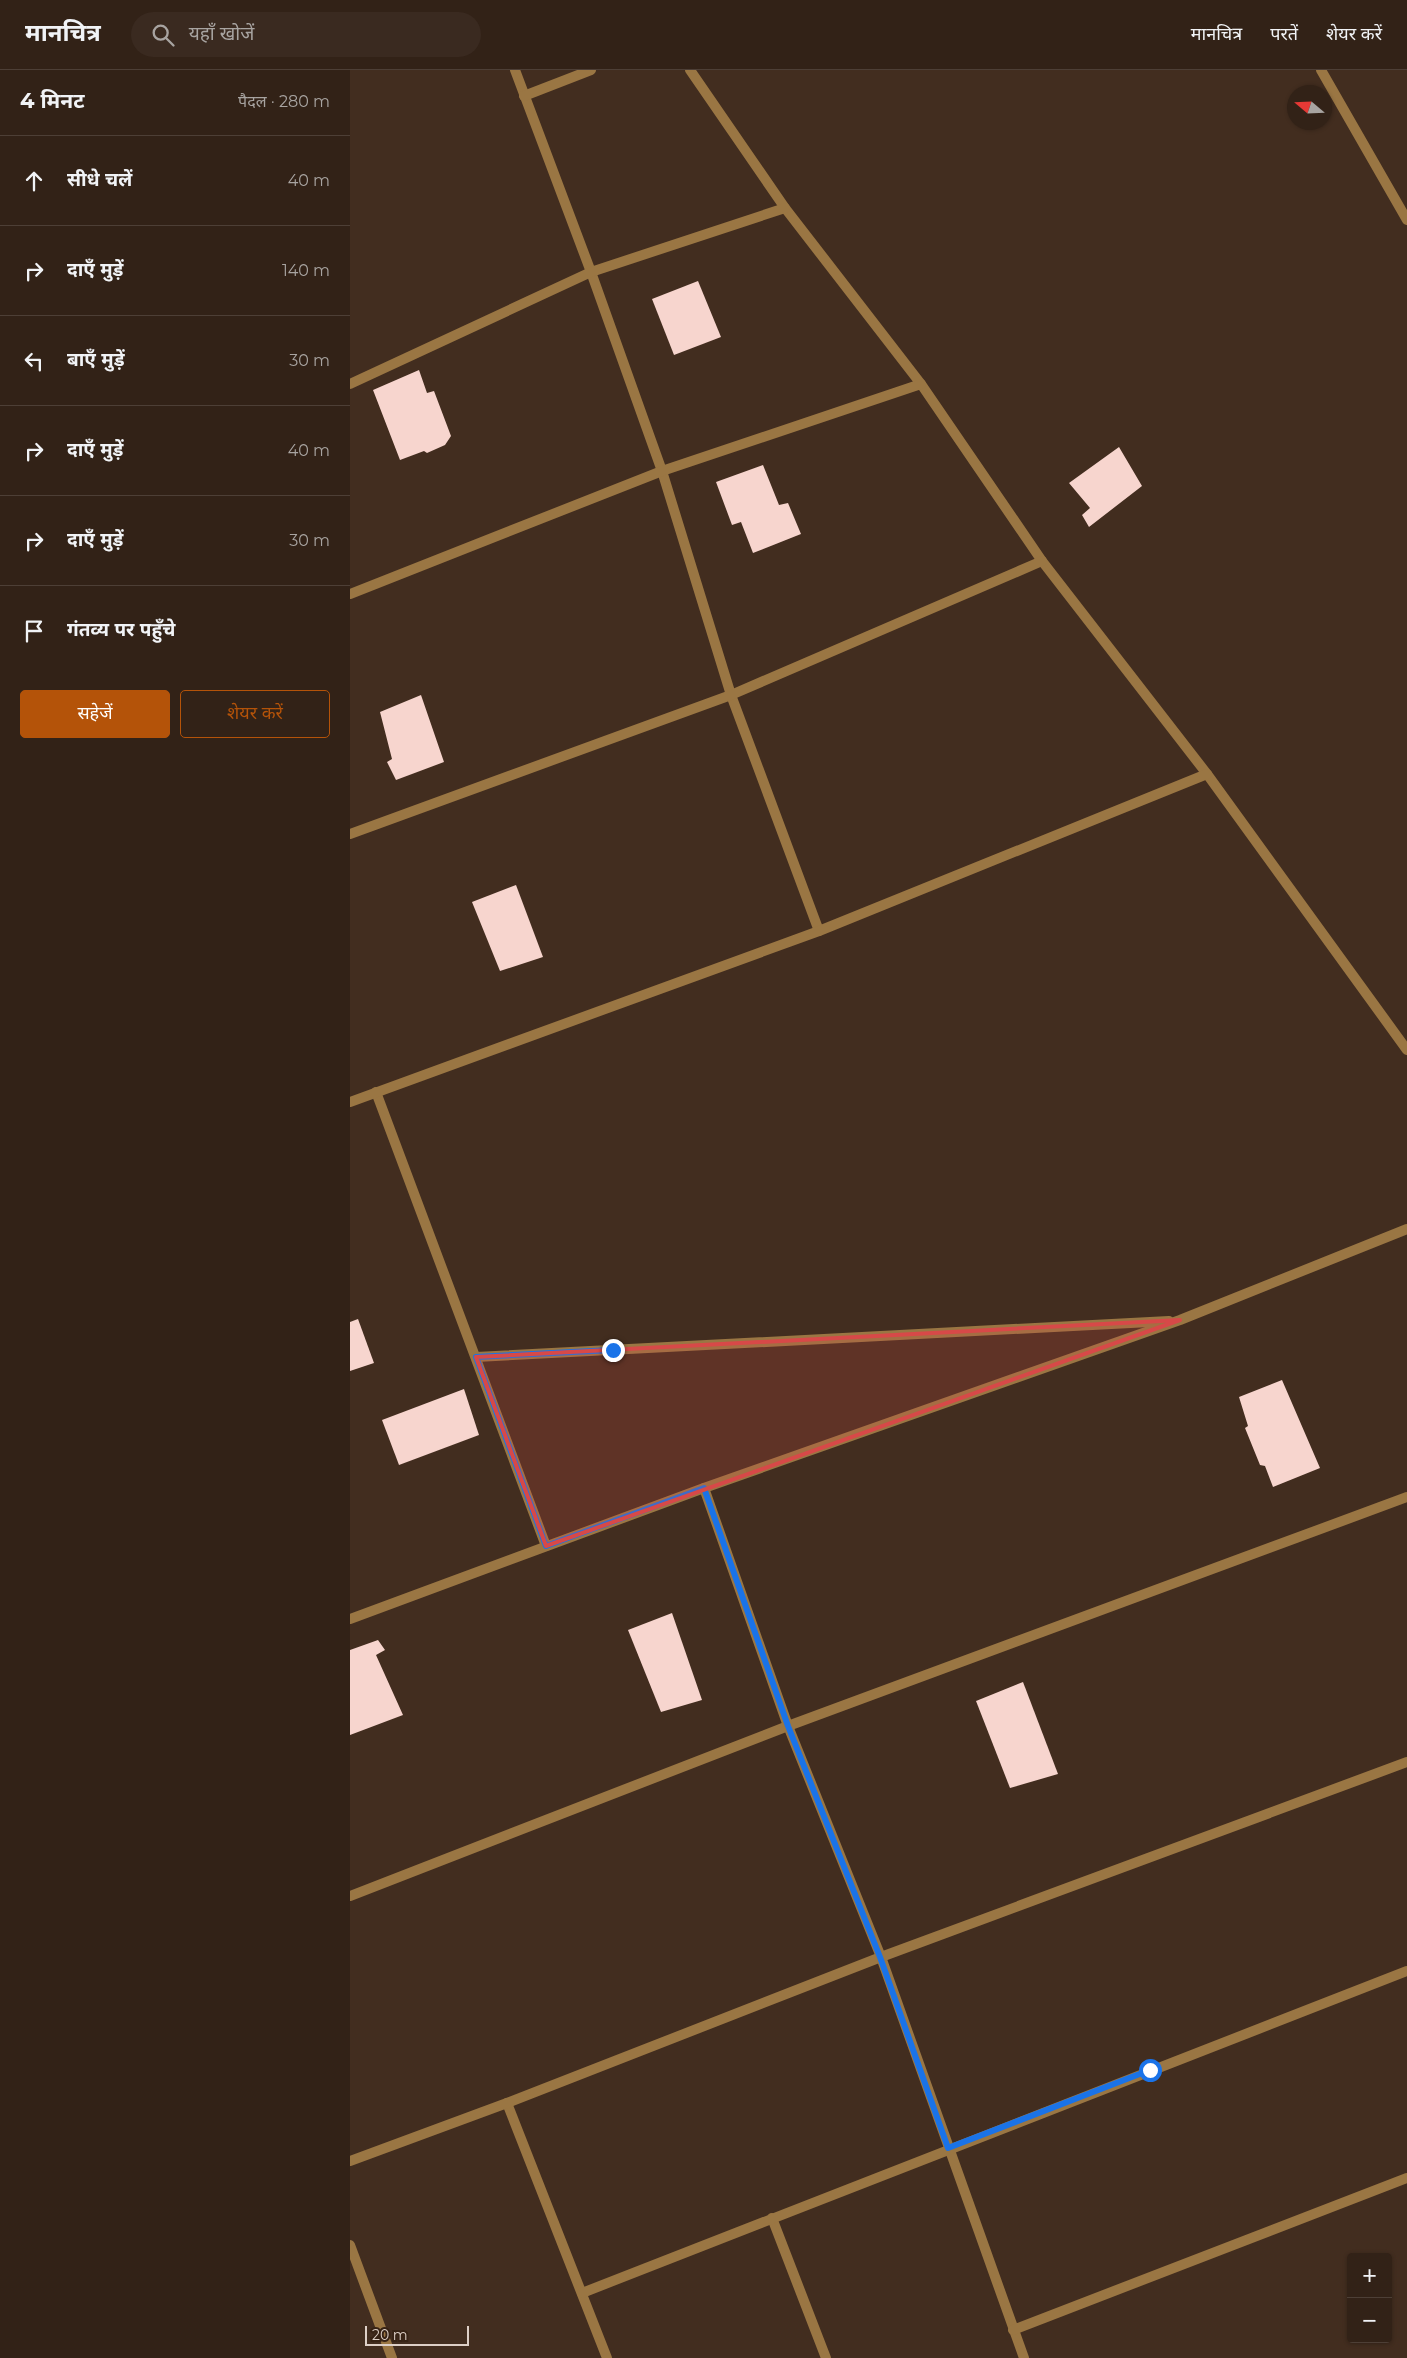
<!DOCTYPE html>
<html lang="hi">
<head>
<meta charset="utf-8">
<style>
	body { margin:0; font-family:Montserrat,"Noto Sans Devanagari",sans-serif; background:#3a2a20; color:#f1f3f6 }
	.controls { position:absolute; right:15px; bottom:15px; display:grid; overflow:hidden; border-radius:5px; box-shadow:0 1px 4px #0004 }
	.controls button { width:45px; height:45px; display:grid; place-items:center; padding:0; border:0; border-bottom:1px solid #4d3f36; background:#322217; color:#f1f3f6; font:25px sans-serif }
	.compass { position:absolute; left:937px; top:15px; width:45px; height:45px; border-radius:50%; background:#322217; box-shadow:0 1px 4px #0004; rotate:289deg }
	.scale { position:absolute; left:15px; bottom:12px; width:104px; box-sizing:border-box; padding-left:5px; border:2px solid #ddcfc6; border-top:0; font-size:14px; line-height:18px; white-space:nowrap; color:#ddcfc6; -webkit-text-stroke:4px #372315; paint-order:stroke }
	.stop { position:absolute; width:15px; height:15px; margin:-11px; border:4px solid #1a73e8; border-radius:50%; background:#fff }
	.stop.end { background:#1a73e8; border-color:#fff; box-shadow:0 1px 5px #0008 }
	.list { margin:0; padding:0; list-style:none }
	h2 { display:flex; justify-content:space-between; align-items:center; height:65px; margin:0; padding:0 20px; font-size:21px }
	h2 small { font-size:16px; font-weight:400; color:#a8a4a1 }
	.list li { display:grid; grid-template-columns:32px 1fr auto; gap:15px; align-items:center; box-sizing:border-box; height:90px; padding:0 20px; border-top:1px solid #4d3f36 }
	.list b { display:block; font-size:19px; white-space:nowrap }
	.list em { font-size:16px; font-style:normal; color:#a8a4a1 }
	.actions { display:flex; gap:10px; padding:15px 20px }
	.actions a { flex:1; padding:11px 0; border:1px solid #b45309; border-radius:5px; text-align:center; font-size:18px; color:#b45309 }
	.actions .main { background:#b45309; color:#fff }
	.icon { flex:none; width:28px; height:28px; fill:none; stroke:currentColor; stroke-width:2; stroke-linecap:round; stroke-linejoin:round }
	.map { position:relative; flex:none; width:1057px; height:2288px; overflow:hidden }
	header { display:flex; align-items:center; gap:30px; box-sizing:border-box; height:70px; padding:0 25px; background:#322217; border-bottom:1px solid #4d3f36 }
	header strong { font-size:24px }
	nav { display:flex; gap:28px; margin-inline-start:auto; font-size:18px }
	.search { width:350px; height:45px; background:#3a2a20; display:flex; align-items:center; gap:12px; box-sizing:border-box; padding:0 18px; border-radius:28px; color:#a8a4a1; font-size:19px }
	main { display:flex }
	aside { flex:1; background:#322217 }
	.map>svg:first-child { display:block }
</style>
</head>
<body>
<header>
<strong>मानचित्र</strong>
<div class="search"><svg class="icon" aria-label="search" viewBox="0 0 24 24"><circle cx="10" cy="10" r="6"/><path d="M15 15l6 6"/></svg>यहाँ खोजें</div>
<nav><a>मानचित्र</a><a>परतें</a><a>शेयर करें</a></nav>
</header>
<main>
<aside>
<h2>4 मिनट<small>पैदल · 280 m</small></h2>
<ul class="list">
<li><svg class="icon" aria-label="ahead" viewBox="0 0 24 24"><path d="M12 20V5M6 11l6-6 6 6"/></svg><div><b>सीधे चलें</b></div><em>40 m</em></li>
<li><svg class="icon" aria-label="right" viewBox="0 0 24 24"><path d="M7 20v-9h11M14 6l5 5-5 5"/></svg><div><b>दाएँ मुड़ें</b></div><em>140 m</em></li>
<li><svg class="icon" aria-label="left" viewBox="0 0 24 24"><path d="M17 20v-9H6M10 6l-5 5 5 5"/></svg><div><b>बाएँ मुड़ें</b></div><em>30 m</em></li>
<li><svg class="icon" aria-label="right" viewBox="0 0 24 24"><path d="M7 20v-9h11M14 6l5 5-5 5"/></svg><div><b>दाएँ मुड़ें</b></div><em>40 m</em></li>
<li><svg class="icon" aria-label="right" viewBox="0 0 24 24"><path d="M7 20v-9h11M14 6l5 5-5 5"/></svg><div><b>दाएँ मुड़ें</b></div><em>30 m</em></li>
<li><svg class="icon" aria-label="arrive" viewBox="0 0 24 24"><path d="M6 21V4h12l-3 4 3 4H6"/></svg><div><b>गंतव्य पर पहुँचे</b></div></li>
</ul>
<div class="actions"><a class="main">सहेजें</a><a>शेयर करें</a></div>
</aside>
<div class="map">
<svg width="1057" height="2288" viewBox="0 0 1057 2288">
	<rect width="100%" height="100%" fill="#422d1f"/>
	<!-- building -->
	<g fill="#f7d5ce">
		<path d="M348 211 371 267 324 285 302 229Z"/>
		<path d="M69 300 77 323 84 321 101 366 95 375 77 383 74 381 50 390 23 320Z"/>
		<path d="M769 377 792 416 739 457 732 445 740 438 719 413Z"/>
		<path d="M413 395 429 435 438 433 451 464 403 483 391 452 382 455 366 412Z"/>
		<path d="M71 625 94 692 46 710 37 692 42 689 30 642Z"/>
		<path d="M166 815 193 887 150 901 122 832Z"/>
		<path d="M8 1249 24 1293 0 1301V1252Z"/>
		<path d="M932 1310 970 1398 923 1417 915 1396 910 1395 895 1358 898 1356 889 1327Z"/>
		<path d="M114 1319 129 1365 49 1395 32 1350Z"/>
		<path d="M322 1543 352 1630 311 1642 278 1560Z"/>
		<path d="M28 1570 35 1580 26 1585 53 1645 0 1665V1580Z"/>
		<path d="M673 1612 708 1704 660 1718 626 1631Z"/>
	</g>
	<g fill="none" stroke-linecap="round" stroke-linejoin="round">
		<!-- street -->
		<g stroke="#9a7643" stroke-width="10">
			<path d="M165 0 241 202 312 401 381 625 469 861"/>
			<path d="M340 0 435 138 571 314 692 491 857 704 1057 980"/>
			<path d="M971 0 1057 150"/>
			<path d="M174 26 241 0"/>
			<path d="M0 314 241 202 435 138"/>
			<path d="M0 524 312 401 571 314"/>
			<path d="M0 764 381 625 692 491"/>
			<path d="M26 1022 196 1476"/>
			<path d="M0 1032 469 861 857 704"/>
			<path d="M126 1287 819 1251"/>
			<path d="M354 1418 438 1656 531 1887 674 2288"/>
			<path d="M0 1549 354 1418 830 1250 1057 1159"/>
			<path d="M0 1826 438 1656 1057 1427"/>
			<path d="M157 2033 257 2288"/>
			<path d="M0 2091 157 2033 531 1887 1057 1692"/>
			<path d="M422 2148 476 2288"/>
			<path d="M0 2175 42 2288"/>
			<path d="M232 2223 1057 1901"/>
			<path d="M663 2260 1057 2108"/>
		</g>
	</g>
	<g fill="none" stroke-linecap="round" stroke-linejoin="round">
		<!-- route -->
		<path stroke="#1a73e8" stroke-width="6" d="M263 1280 126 1287 196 1476 354 1418 438 1656 530 1887 598 2078 800 2000"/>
	</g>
	<!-- marked area -->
	<path fill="#d74948" fill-opacity="0.2" stroke="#d74948" stroke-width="4" stroke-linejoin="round" d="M830 1250 196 1476 126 1287Z"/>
</svg>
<div class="controls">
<button>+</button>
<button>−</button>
</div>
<svg class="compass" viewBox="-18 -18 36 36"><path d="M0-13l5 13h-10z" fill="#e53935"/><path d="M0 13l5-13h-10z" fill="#a8a4a1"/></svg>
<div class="scale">20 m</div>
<div class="stop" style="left:800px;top:2000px"></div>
<div class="stop end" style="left:263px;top:1280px"></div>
</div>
</main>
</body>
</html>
